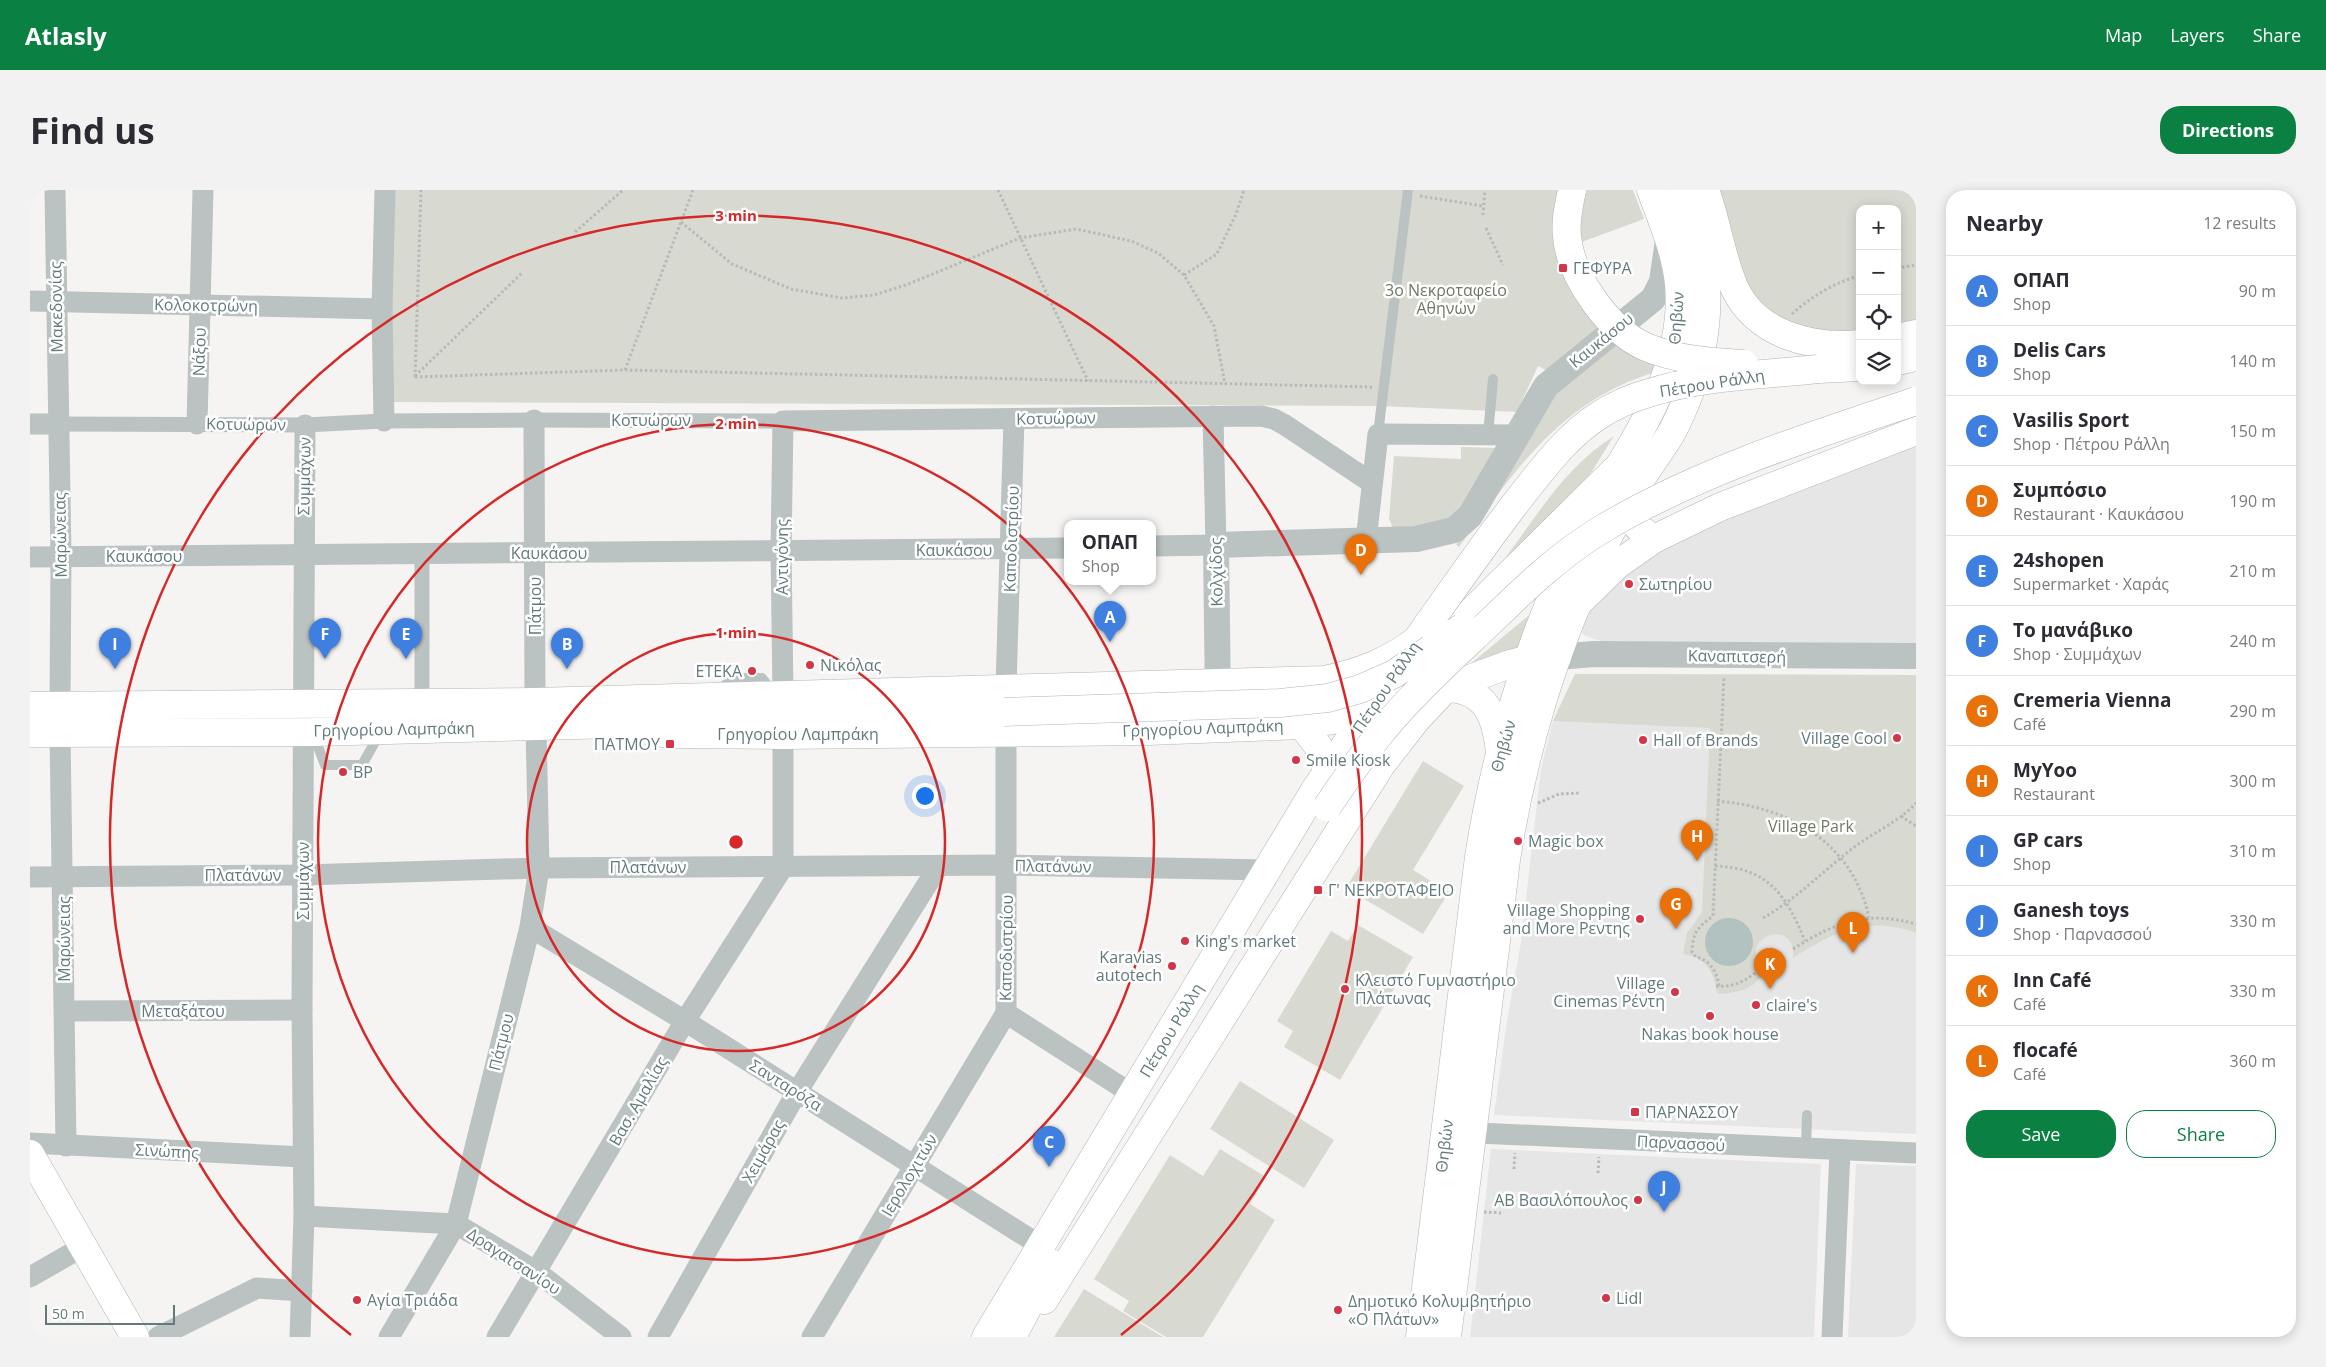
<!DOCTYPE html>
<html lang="en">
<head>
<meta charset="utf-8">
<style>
	body { margin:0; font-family:"Open Sans",sans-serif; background:#f2f2f3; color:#2b2b33 }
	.controls { position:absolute; right:15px; top:15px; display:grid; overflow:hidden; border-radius:10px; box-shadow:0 2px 12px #0003 }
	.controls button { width:45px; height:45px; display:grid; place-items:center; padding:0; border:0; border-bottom:1px solid #e1e1e2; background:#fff; color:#2b2b33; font:25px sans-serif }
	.scale { position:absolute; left:15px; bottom:12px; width:130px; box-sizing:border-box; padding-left:5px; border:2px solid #637a7b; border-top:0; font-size:14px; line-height:18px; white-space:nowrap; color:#637a7b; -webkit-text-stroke:4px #fff; paint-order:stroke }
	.you { position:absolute; left:894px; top:605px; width:18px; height:18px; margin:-12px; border:4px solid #fff; border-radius:50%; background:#1a73e8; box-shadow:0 0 0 8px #1a73e833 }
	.badge { display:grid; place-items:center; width:32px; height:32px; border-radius:50%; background:#0b8043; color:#fff; font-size:16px; font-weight:700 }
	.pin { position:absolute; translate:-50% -41px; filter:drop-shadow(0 1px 2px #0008) }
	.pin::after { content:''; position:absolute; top:26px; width:18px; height:15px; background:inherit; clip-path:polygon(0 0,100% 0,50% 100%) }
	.popup { position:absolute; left:1034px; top:330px; width:92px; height:65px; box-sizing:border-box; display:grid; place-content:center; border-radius:10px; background:#fff; filter:drop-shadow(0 1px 4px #0005); font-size:16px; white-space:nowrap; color:#7c7c81 }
	.popup b { font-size:19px; color:#2b2b33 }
	.popup::after { content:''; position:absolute; left:50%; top:100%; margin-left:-10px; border:10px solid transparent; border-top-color:#fff }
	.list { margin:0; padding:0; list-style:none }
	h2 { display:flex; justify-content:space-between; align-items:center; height:65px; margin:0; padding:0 20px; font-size:21px }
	h2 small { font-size:16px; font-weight:400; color:#7c7c81 }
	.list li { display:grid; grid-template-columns:32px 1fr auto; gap:15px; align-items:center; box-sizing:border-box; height:70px; padding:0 20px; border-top:1px solid #e1e1e2 }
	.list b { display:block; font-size:19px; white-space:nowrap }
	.list p { margin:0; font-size:16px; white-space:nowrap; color:#7c7c81 }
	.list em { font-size:16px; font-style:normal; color:#7c7c81 }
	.actions { display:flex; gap:10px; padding:15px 20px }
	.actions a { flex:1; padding:11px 0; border:1px solid #0b8043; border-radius:20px; text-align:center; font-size:18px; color:#0b8043 }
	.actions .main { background:#0b8043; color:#fff }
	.icon { flex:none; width:28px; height:28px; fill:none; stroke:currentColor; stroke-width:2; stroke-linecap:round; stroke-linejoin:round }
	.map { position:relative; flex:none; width:1886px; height:1147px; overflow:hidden; border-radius:20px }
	header { display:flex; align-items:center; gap:30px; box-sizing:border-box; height:70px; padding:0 25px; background:#0b8043; color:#fff }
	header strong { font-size:24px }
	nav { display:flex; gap:28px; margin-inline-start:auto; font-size:18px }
	.intro { display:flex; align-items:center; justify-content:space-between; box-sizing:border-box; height:120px; padding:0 30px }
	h1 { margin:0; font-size:35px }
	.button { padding:12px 22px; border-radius:20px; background:#0b8043; color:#fff; font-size:18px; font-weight:700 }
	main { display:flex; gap:30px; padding:0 30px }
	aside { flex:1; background:#fff; border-radius:20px; box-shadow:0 2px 12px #0003 }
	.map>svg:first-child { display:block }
</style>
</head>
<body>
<header>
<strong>Atlasly</strong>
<nav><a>Map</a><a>Layers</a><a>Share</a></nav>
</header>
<div class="intro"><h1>Find us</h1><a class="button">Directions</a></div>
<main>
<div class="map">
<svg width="1886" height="1147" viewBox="0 0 1886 1147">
	<rect width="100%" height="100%" fill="#f6f4f2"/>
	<!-- built -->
	<g fill="#e6e6e6">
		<path d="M1886 251V454L1574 452 1556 446 1552 443 1555 427 1565 409 1625 357Z"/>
		<path d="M1545 484 1886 485V944L1464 925 1476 837 1491 752 1511 579 1523 531Z"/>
		<path d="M1461 959 1791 974 1784 1147H1440Z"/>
		<path d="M1826 974 1886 976V1147H1818Z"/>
	</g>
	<!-- green -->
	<g fill="#d8dad2">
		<path d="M364 0H1533L1574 137 1520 182 1508 176 1487 222 1351 216 356 212Z"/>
		<path d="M1554 0H1603L1614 29 1549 53V36Z"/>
		<path d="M1683 0H1886V134L1867 138V19H1830V143L1768 142 1722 109Z"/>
		<path d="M1585 147 1630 172 1629 181C1531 209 1486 280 1429 357L1426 355 1470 293 1505 225Z"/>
		<path d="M1584 246 1557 289 1477 369 1476 367C1508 324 1537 275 1584 246Z"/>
		<path d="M1431 257 1467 258 1428 325 1411 334 1363 338 1359 329 1364 266 1431 269Z"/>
		<path d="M1504 421 1492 464 1433 480Z"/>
		<path d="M1545 484 1886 485V743C1837 725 1804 742 1763 768 1768 725 1702 748 1735 780 1726 800 1706 803 1687 804 1685 783 1676 767 1653 764L1657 743 1672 722 1680 538 1523 531Z"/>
		<path d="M1393 571 1434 596 1383 680 1419 702 1393 744 1316 698Z"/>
		<path d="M1328 735 1383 767 1310 890 1254 857 1263 841 1247 831 1301 741 1318 751Z"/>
		<path d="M1210 891 1304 950 1274 998 1180 939Z"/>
		<path d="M1190 959 1236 987 1220 1014 1245 1030 1173 1147H1136L1093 1121 1099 1111 1064 1089 1140 965 1173 986Z"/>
		<path d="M1054 1099 1133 1147H1024Z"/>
	</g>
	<!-- water -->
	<circle fill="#b1c2c1" cx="1699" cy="752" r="24"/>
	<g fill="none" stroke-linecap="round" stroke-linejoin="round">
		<defs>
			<g id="secondary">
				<path d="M1415 498C1456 498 1466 526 1470 562"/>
				<path d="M0 516 505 512 1294 490C1329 483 1358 472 1387 450"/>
				<path d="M0 543 283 542 585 534 638 544 753 545 1118 541 1272 535 1321 527 1415 498 1480 474 1499 469 1527 467"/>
				<path d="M0 964 105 1147"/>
				<path d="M1014 1110 1351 575 1386 530 1415 499"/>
				<path d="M1390 1147 1449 667C1465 564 1496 462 1539 367 1579 276 1658 200 1649 94 1646 62 1632 30 1621 0"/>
				<path d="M1417 1147 1476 670C1491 572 1522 464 1565 374 1577 348 1591 322 1606 297 1617 278 1632 260 1643 240 1666 196 1679 145 1676 95 1673 62 1659 31 1650 0"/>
			</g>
			<g id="primary">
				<path d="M1675 0C1687 32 1691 68 1705 99 1727 145 1783 159 1830 154"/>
				<path d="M1867 148 1886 144"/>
				<path d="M1867 171 1886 167"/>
				<path d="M1788 179 1830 177"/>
				<path d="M1584 281C1585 312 1597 332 1624 349"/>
				<path d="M1546 415 1588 374 1624 349 1690 317 1886 241"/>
				<path d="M1413 450 1584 281"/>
				<path d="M585 534 708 528 974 522"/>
				<path d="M1272 535 1288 556 1298 581"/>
				<path d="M956 1147 1285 600 1398 434"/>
				<path d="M982 1147 1021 1073"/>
			</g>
		</defs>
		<!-- secondary casing -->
		<use href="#secondary" stroke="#adb6b7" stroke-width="29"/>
		<!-- primary casing -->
		<use href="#primary" stroke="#aeb6b7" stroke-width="29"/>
		<!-- path -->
		<g stroke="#b5babb" stroke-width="3" stroke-dasharray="2.5 2.5" stroke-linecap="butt">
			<path d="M968 0 1058 191"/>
			<path d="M1390 6 1453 16"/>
			<path d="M1453 25 1455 0"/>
			<path d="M651 32 702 74 761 99 812 108 844 105 876 95 990 48 1046 39 1101 51 1128 63 1154 85 1184 136 1195 194"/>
			<path d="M1456 38 1473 75"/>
			<path d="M545 42 593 0"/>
			<path d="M1867 78 1886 75"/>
			<path d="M1154 85 1187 64 1206 24 1214 0"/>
			<path d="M1762 124C1779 108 1807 91 1830 86"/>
			<path d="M595 180 663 0"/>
			<path d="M385 186 493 82"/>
			<path d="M385 187 595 180 1342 197"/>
			<path d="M385 187 391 0"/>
			<path d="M1687 611C1759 617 1822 652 1839 727"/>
			<path d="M1508 613 1529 604 1550 603"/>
			<path d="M1871 626 1886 636"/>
			<path d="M1685 676C1739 678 1756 705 1775 751"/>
			<path d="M1733 728C1768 708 1795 679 1827 655 1846 641 1870 631 1886 613"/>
			<path d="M1763 759C1806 732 1836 720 1886 734"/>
			<path d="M1686 796C1706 798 1717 789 1732 778"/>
			<path d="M1689 796C1687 782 1680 770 1666 767L1662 762C1663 742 1667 738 1683 726L1694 486"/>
			<path d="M1484 979 1485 963"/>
			<path d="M1568 983 1569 967"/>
			<path d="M1454 1022 1471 1023"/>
		</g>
		<!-- service -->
		<g stroke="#bac2c2" stroke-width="10">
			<path d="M1348 244 1378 0"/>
			<path d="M1458 245 1463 189"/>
			<path d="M689 502 702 488H732L742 501"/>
			<path d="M283 543 295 575H332L350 543"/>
			<path d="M1776 958 1777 925"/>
		</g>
		<!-- pedestrian -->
		<g stroke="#bac2c2" stroke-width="15">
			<path d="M28 234 275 235 354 231 504 230 753 231"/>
			<path d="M392 512V364"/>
		</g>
		<!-- minor -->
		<g stroke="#bac2c2" stroke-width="21">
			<path d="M25 0 31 367 30 516"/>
			<path d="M0 111 352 119"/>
			<path d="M504 230 505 512"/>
			<path d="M354 231 352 119 355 0"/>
			<path d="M0 234H28"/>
			<path d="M167 234 173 0"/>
			<path d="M1336 351 1348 244 1487 245"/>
			<path d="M1122 356 1186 355 1183 226"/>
			<path d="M0 367 1038 358"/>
			<path d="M976 498 984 229"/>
			<path d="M753 504 751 361 753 231 1231 226 1244 229 1255 235 1342 293"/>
			<path d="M30 542 36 956"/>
			<path d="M0 687 273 685 509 678 977 675 1237 680"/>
			<path d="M500 737 655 831 1011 1056"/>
			<path d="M35 821 272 820"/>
			<path d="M976 823V542"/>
			<path d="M976 823 1102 904"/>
			<path d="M1427 942 1886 963"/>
			<path d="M0 953 273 967"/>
			<path d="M274 1026 426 1034 507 1082 591 1147"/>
			<path d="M0 1087 54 1056"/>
			<path d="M128 1147 227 1098 272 1101"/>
			<path d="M270 1147 274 1026 272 820 275 235"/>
			<path d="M359 1147 426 1034 500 737 509 678 506 536"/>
			<path d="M467 1147 655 831 753 677V545"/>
			<path d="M628 1147 767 902 908 677"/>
			<path d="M782 1147 976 823"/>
			<path d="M1802 1147 1810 960"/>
		</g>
		<!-- tertiary -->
		<g stroke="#bac2c2" stroke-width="26">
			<path d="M1527 467 1564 464 1886 466"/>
			<path d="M1188 514 1186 355 1386 349 1424 340 1440 326 1516 196 1623 109 1632 92 1638 50"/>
		</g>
		<!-- secondary -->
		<use href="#secondary" stroke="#fff" stroke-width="28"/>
		<!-- primary -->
		<use href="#primary" stroke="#fff" stroke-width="28"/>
		<defs>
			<g id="primary-bridge">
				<path d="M1542 0C1539 15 1535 31 1537 46 1540 86 1579 141 1616 157 1647 170 1681 172 1714 174"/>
				<path d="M1398 434C1431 388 1463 341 1499 296 1519 271 1540 244 1568 226 1583 216 1601 208 1619 203 1672 186 1732 185 1788 179"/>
				<path d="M974 522 1250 513 1298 508 1330 499 1364 484 1433 437"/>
				<path d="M1297 617C1313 593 1330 569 1348 546 1381 505 1421 469 1459 433 1494 399 1527 367 1569 341 1664 283 1780 246 1886 211"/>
			</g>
		</defs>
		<!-- primary-bridge casing -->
		<use href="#primary-bridge" stroke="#aeb6b7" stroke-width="29" stroke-linecap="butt"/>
		<!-- primary-bridge -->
		<use href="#primary-bridge" stroke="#fff" stroke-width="28"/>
	</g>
	<!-- distance rings -->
	<g fill="none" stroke="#d62828" stroke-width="2.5">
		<circle cx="706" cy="652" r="209"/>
		<circle cx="706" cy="652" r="418"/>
		<path d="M321 1145A626 626 0 1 1 1091 1145"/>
	</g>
	<!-- markers -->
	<g fill="#d33549" stroke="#fff" stroke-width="2">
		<rect x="1528" y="73" width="10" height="10" rx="2.5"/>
		<circle cx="1599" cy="394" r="5"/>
		<circle cx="780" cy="475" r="5"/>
		<circle cx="722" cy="481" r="5"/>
		<circle cx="1867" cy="548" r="5"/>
		<circle cx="1613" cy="550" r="5"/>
		<rect x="635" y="549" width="10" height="10" rx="2.5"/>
		<circle cx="1266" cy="570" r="5"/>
		<circle cx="313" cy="582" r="5"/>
		<circle cx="1488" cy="651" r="5"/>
		<rect x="1283" y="695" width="10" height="10" rx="2.5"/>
		<circle cx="1610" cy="729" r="5"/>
		<circle cx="1155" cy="751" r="5"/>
		<circle cx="1142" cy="776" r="5"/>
		<circle cx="1315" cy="799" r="5"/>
		<circle cx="1645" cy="802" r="5"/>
		<circle cx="1726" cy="815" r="5"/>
		<circle cx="1680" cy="826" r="5"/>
		<rect x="1600" y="917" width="10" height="10" rx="2.5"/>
		<circle cx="1608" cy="1010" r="5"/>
		<circle cx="1576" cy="1108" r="5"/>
		<circle cx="327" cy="1110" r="5"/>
		<circle cx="1308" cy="1120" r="5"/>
	</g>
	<g text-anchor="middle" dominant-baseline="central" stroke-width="5" stroke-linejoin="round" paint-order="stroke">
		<!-- poi labels -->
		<g font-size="16" fill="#637a7b" stroke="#fff" text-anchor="start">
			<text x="1543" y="78">ΓΕΦΥΡΑ</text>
			<text x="1609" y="394">Σωτηρίου</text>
			<text x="790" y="475">Νικόλας</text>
			<text x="712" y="481" text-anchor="end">ΕΤΕΚΑ</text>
			<text x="1857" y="548" text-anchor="end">Village Cool</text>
			<text x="1623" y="550">Hall of Brands</text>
			<text x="630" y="554" text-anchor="end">ΠΑΤΜΟΥ</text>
			<text x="1276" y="570">Smile Kiosk</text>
			<text x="323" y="582">BP</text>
			<text x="1498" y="651">Magic box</text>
			<text x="1298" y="700">Γ' ΝΕΚΡΟΤΑΦΕΙΟ</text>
			<text x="1600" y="720" text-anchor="end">Village Shopping<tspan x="1600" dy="18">and More Ρεντης</tspan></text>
			<text x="1165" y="751">King's market</text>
			<text x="1132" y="767" text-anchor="end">Karavias<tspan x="1132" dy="18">autotech</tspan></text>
			<text x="1325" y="790">Κλειστό Γυμναστήριο<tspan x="1325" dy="18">Πλάτωνας</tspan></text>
			<text x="1635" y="793" text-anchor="end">Village<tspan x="1635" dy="18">Cinemas Ρέντη</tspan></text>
			<text x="1736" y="815">claire's</text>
			<text x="1680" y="844" text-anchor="middle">Nakas book house</text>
			<text x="1615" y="922">ΠΑΡΝΑΣΣΟΥ</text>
			<text x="1598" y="1010" text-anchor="end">ΑΒ Βασιλόπουλος</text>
			<text x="1586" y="1108">Lidl</text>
			<text x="337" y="1110">Αγία Τριάδα</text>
			<text x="1318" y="1111">Δημοτικό Κολυμβητήριο<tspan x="1318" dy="18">«Ο Πλάτων»</tspan></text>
		</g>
		<!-- park labels -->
		<g font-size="16" fill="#707965" stroke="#fff">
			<text x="1416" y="100">3ο Νεκροταφείο<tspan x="1416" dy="18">Αθηνών</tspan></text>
			<text x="1781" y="636">Village Park</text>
		</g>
		<!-- street labels -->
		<g font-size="16" fill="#637a7b" stroke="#fff">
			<text transform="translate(176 115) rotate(1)">Κολοκοτρώνη</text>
			<text transform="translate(26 117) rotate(-91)">Μακεδονίας</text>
			<text transform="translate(1646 128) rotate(-86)">Θηβών</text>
			<text transform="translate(1571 150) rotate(-39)">Καυκάσου</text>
			<text transform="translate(169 162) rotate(-88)">Νάξου</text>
			<text transform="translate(1682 193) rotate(-9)">Πέτρου Ράλλη</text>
			<text transform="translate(1026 228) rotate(-1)">Κοτυώρων</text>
			<text x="621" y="230">Κοτυώρων</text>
			<text transform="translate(216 234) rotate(1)">Κοτυώρων</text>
			<text transform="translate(274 286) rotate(-89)">Συμμάχων</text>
			<text transform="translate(30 345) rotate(-91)">Μαρώνειας</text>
			<text transform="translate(981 349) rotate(-88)">Καποδιστρίου</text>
			<text x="924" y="360">Καυκάσου</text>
			<text x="519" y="363">Καυκάσου</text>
			<text x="114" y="366">Καυκάσου</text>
			<text transform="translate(752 367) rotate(-90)">Αντιγόνης</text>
			<text transform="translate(1186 382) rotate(-91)">Κολχίδος</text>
			<text transform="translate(505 416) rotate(-90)">Πάτμου</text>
			<text transform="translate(1707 466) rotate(1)">Καναπιτσερή</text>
			<text transform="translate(1356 497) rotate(-56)">Πέτρου Ράλλη</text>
			<text transform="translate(1173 538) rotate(-2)">Γρηγορίου Λαμπράκη</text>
			<text transform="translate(364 539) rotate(-1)">Γρηγορίου Λαμπράκη</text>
			<text x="768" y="544">Γρηγορίου Λαμπράκη</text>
			<text transform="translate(1473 556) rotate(-74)">Θηβών</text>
			<text transform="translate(1023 676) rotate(1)">Πλατάνων</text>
			<text x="618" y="677">Πλατάνων</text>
			<text x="213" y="685">Πλατάνων</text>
			<text transform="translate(273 691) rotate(-90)">Συμμάχων</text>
			<text transform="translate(34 749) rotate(-90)">Μαρώνειας</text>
			<text transform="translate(976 758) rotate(-89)">Καποδιστρίου</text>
			<text x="153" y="821">Μεταξάτου</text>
			<text transform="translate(1141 840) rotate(-59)">Πέτρου Ράλλη</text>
			<text transform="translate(471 852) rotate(-76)">Πάτμου</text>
			<text transform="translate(756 895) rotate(32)">Σανταρόζα</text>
			<text transform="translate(608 911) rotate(-60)">Βασ. Αμαλίας</text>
			<text transform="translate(1651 953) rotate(3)">Παρνασσού</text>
			<text transform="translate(1414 956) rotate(-83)">Θηβών</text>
			<text transform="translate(137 961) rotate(3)">Σινώπης</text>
			<text transform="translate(733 961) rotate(-61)">Χειμάρας</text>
			<text transform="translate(879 985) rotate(-59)">Ιερολοχιτών</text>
			<text transform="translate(484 1071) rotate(33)">Δραγατσανίου</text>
		</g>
	</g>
	<circle cx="706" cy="652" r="8" fill="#d62828" stroke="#fff" stroke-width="2.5"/>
	<g font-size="15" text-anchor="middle" font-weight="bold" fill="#d62828" stroke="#fff" stroke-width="5" stroke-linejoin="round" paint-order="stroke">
		<text x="706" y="31">3 min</text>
		<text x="706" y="239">2 min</text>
		<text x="706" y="448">1 min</text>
	</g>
</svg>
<div class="controls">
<button>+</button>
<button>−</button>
<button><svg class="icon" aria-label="locate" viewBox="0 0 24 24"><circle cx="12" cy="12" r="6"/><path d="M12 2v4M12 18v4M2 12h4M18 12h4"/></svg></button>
<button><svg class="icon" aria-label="layers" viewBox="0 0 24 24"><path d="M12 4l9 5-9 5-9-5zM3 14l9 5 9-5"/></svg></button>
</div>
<div class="scale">50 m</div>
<div class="you"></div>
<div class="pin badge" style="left:1080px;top:452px;background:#3f7fe0">A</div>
<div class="popup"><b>ΟΠΑΠ</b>Shop</div>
<div class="pin badge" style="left:537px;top:479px;background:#3f7fe0">B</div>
<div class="pin badge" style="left:1019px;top:977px;background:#3f7fe0">C</div>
<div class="pin badge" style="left:1331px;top:385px;background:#e8710a">D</div>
<div class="pin badge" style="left:376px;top:469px;background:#3f7fe0">E</div>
<div class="pin badge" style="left:295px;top:469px;background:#3f7fe0">F</div>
<div class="pin badge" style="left:1646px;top:739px;background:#e8710a">G</div>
<div class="pin badge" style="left:1667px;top:671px;background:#e8710a">H</div>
<div class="pin badge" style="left:85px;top:479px;background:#3f7fe0">I</div>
<div class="pin badge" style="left:1634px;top:1022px;background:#3f7fe0">J</div>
<div class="pin badge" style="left:1740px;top:799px;background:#e8710a">K</div>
<div class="pin badge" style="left:1823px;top:763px;background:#e8710a">L</div>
</div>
<aside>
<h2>Nearby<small>12 results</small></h2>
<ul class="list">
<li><span class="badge" style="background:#3f7fe0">A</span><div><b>ΟΠΑΠ</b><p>Shop</p></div><em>90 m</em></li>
<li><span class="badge" style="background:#3f7fe0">B</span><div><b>Delis Cars</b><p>Shop</p></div><em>140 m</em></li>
<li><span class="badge" style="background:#3f7fe0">C</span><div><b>Vasilis Sport</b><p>Shop · Πέτρου Ράλλη</p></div><em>150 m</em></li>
<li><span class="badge" style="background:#e8710a">D</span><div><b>Συμπόσιο</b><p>Restaurant · Καυκάσου</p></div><em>190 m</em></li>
<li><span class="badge" style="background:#3f7fe0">E</span><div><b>24shopen</b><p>Supermarket · Χαράς</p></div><em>210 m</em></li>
<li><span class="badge" style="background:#3f7fe0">F</span><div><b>Το μανάβικο</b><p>Shop · Συμμάχων</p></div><em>240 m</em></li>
<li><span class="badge" style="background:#e8710a">G</span><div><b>Cremeria Vienna</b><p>Café</p></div><em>290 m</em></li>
<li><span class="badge" style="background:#e8710a">H</span><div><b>MyYoo</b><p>Restaurant</p></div><em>300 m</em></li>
<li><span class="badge" style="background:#3f7fe0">I</span><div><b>GP cars</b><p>Shop</p></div><em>310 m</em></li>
<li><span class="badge" style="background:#3f7fe0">J</span><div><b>Ganesh toys</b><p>Shop · Παρνασσού</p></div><em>330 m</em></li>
<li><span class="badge" style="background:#e8710a">K</span><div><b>Inn Café</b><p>Café</p></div><em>330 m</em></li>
<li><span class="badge" style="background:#e8710a">L</span><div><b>flocafé</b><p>Café</p></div><em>360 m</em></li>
</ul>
<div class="actions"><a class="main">Save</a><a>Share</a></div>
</aside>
</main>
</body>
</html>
